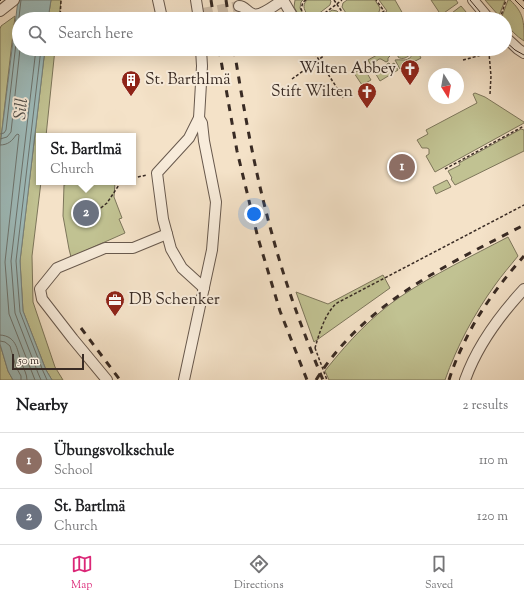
<!DOCTYPE html>
<html lang="en">
<head>
<meta charset="utf-8">
<style>
	body { margin:0; font-family:"Sorts Mill Goudy",serif; background:#f2f2f2; color:#202124 }
	.compass { position:absolute; left:428px; top:68px; width:36px; height:36px; border-radius:50%; background:#fff; box-shadow:0 4px 16px #0002; rotate:169deg }
	.scale { position:absolute; left:12px; bottom:10px; width:72px; box-sizing:border-box; padding-left:4px; border:2px solid #392b24; border-top:0; font-size:11px; line-height:14px; white-space:nowrap; color:#392b24; -webkit-text-stroke:3px #f8ecdb; paint-order:stroke }
	.you { position:absolute; left:254px; top:214px; width:14px; height:14px; margin:-10px; border:3px solid #fff; border-radius:50%; background:#1a73e8; box-shadow:0 0 0 6px #1a73e833 }
	.badge { display:grid; place-items:center; width:26px; height:26px; border-radius:50%; background:#db2777; color:#fff; font-size:13px; font-weight:700 }
	.pin { position:absolute; translate:-50% -50%; border:2px solid #fff; box-shadow:0 1px 4px #0006 }
	.popup { position:absolute; left:36px; top:133px; width:100px; height:52px; box-sizing:border-box; display:grid; place-content:center; border-radius:0px; background:#fff; filter:drop-shadow(0 1px 3px #0005); font-size:13px; white-space:nowrap; color:#757577 }
	.popup b { font-size:15px; color:#202124 }
	.popup::after { content:''; position:absolute; left:50%; top:100%; margin-left:-8px; border:8px solid transparent; border-top-color:#fff }
	.list { margin:0; padding:0; list-style:none }
	h2 { display:flex; justify-content:space-between; align-items:center; height:52px; margin:0; padding:0 16px; font-size:17px }
	h2 small { font-size:13px; font-weight:400; color:#757577 }
	.list li { display:grid; grid-template-columns:26px 1fr auto; gap:12px; align-items:center; box-sizing:border-box; height:56px; padding:0 16px; border-top:1px solid #e0e0e0 }
	.list b { display:block; font-size:15px; white-space:nowrap }
	.list p { margin:0; font-size:13px; white-space:nowrap; color:#757577 }
	.list em { font-size:13px; font-style:normal; color:#757577 }
	.icon { flex:none; width:22px; height:22px; fill:none; stroke:currentColor; stroke-width:2; stroke-linecap:round; stroke-linejoin:round }
	.map { position:relative; flex:none; width:524px; height:380px; overflow:hidden }
	.search { position:absolute; background:#fff; box-shadow:0 4px 16px #0002; left:12px; right:12px; top:12px; height:44px; display:flex; align-items:center; gap:10px; box-sizing:border-box; padding:0 14px; border-radius:22px; color:#757577; font-size:15px }
	.sheet { height:164px; background:#fff }
	nav { display:flex; justify-content:space-around; align-items:center; box-sizing:border-box; height:56px; border-top:1px solid #e0e0e0; background:#fff; font-size:11px; color:#757577 }
	nav a { display:grid; justify-items:center; gap:2px }
	nav .on { color:#db2777 }
	.map>svg:first-child { display:block }
</style>
</head>
<body>
<div class="map">
<svg width="524" height="380" viewBox="0 0 524 380">
	<rect width="100%" height="100%" fill="#f4e2c8"/>
	<filter id="stains"><feTurbulence type="fractalNoise" baseFrequency=".005" numOctaves="4"/><feColorMatrix values="0 0 0 0 .2 0 0 0 0 .09 0 0 0 0 .02 0 0 0 .5 -.17"/></filter>
	<radialGradient id="worn" r=".72"><stop offset=".6" stop-color="#630" stop-opacity="0"/><stop offset="1" stop-color="#630" stop-opacity=".3"/></radialGradient>
	<!-- green -->
	<g fill="#c1c292" stroke="#7d765b">
		<path d="M51 0H61L59 19H48Z"/>
		<path d="M295 0H303L301 2 300 8 306 19H301L294 7Z"/>
		<path d="M307 0H330L331 1 330 5 313 18 309 17C305 11 301 6 307 0Z"/>
		<path d="M347 0H375L380 8 379 12 370 19H350L342 7 343 3Z"/>
		<path d="M379 0H395L403 14 394 19H376L387 11Z"/>
		<path d="M431 0H456L458 3 441 15Z"/>
		<path d="M485 0H505L499 16Z"/>
		<path d="M508 0H510C524 13 524 21 524 41 516 36 511 30 505 23V19H501Z"/>
		<path d="M461 6 472 19H444Z"/>
		<path d="M332 10 337 11 344 19H320Z"/>
		<path d="M15 16 0 147V29L1 26Z"/>
		<path d="M45 49H55L46 136H39V182H41L32 256 33 302 55 367 63 380H52L46 370 23 311 20 261Z"/>
		<path d="M402 49H411V53C408 58 402 60 398 57V54Z"/>
		<path d="M415 49H416L421 58 400 69 395 60C404 59 407 63 414 53V50Z"/>
		<path d="M386 50 390 56 388 58V61L386 62 381 59H379L374 63V69H373L368 60Z"/>
		<path d="M389 63 391 65 394 63 398 70 380 81 374 71H375L378 73H384L387 69V64Z"/>
		<path d="M364 68 371 80 362 85 354 73Z"/>
		<path d="M475 93 485 97 524 122V123L435 172 426 156 429 154V149L427 148H422L417 140 428 134 426 130 477 103 473 94Z"/>
		<path d="M521 129 524 130V151L455 185 451 179 452 178 448 171 460 165 459 163Z"/>
		<path d="M447 180 451 187 436 194 433 187Z"/>
		<path d="M77 182H115L114 197 122 218 119 219 125 233 71 257 69 249 63 216 64 185Z"/>
		<path d="M508 237 518 256C510 266 502 275 495 285 474 314 457 346 445 380H329L325 371 328 367C349 341 372 316 400 297 434 274 472 256 508 237Z"/>
		<path d="M383 275 390 288 314 342 296 292 328 304Z"/>
		<path d="M0 344 8 371 13 380H0Z"/>
	</g>
	<!-- water -->
	<path fill="#9ebcbc" stroke="#76827f" d="M18 0H51L48 19H19V49H45L20 261 23 311 46 370 52 380H13L8 371 0 344V147Z"/>
	<g fill="none" stroke-linecap="round" stroke-linejoin="round">
		<!-- shore -->
		<g stroke="#6c7470" stroke-width="1">
			<path d="M36 49 11 261 15 313 38 373 41 380"/>
			<path d="M41 49 16 261 20 312 43 371 47 380"/>
			<path d="M0 134 4 133 6 130 21 0"/>
			<path d="M0 139 7 137 11 132 20 49"/>
			<path d="M0 145C8 145 12 141 16 135L18 134 19 135 5 262 9 314 35 380"/>
			<path d="M0 335C18 336 17 352 22 364 24 370 27 374 27 380"/>
			<path d="M0 341 5 342 10 346 16 367 21 376V380"/>
		</g>
		<!-- minor-tunnel -->
		<path stroke="#cfbda7" stroke-width="10" stroke-dasharray="10 5" stroke-linecap="butt" d="M203 13 239 6"/>
		<defs>
			<g id="minor">
				<path d="M158 0 162 18"/>
				<path d="M196 0 199 19"/>
				<path d="M283 0 294 19"/>
				<path d="M473 0 489 19"/>
				<path d="M239 6C245 6 247 12 253 14 261 17 276 4 283 0"/>
				<path d="M0 11 14 0"/>
				<path d="M505 37 518 49 524 53"/>
				<path d="M201 49 202 66 199 118 189 138 157 173 163 219 171 249 182 268 204 288"/>
				<path d="M107 380 73 339 42 299 40 289 57 268 105 248H133L167 234"/>
				<path d="M184 380 212 250 216 202 204 141 202 123 199 118"/>
				<path d="M465 380C477 346 500 315 524 289"/>
			</g>
		</defs>
		<!-- minor casing -->
		<use href="#minor" stroke="#68594d" stroke-width="12"/>
		<!-- path -->
		<g stroke="#392b24" stroke-width="1.5" stroke-dasharray="3 2" stroke-linecap="butt">
			<path d="M306 0 303 2 301 9 307 19"/>
			<path d="M334 0 347 19"/>
			<path d="M523 0 524 1"/>
			<path d="M437 18 439 17"/>
			<path d="M60 19 61 0"/>
			<path d="M317 19 342 0"/>
			<path d="M374 19 384 11 376 0"/>
			<path d="M500 19 506 0"/>
			<path d="M312 49 344 99"/>
			<path d="M463 60 489 53 491 76 490 94"/>
			<path d="M292 79 333 49"/>
			<path d="M445 169 524 126"/>
			<path d="M133 178 147 175"/>
			<path d="M97 211 107 203 121 182"/>
			<path d="M315 348C319 334 325 313 337 303L524 205"/>
		</g>
		<!-- minor -->
		<use href="#minor" stroke="#f8ecdb" stroke-width="10"/>
		<!-- tram -->
		<g stroke="#392b24" stroke-width="1">
			<path d="M470 0 486 19"/>
			<path d="M515 0 524 9"/>
			<path d="M0 1 1 0"/>
			<path d="M505 41 515 50 524 55"/>
		</g>
		<!-- rail -->
		<g stroke="#392b24" stroke-width="3" stroke-dasharray="7 7" stroke-linecap="butt">
			<path d="M211 0 214 19"/>
			<path d="M226 0 229 19"/>
			<path d="M219 49 237 151 258 238 280 311 307 380"/>
			<path d="M234 49C244 111 255 173 272 234 285 283 303 332 323 380"/>
			<path d="M81 328 120 380"/>
			<path d="M316 380C364 303 447 265 524 225"/>
			<path d="M449 380C453 367 458 355 464 343 479 311 501 282 524 256"/>
		</g>
		<!-- path-bridge -->
		<path stroke="#392b24" stroke-width="1.5" stroke-dasharray="3 2" stroke-linecap="butt" d="M315 348 327 380"/>
	</g>
	<!-- icons -->
	<defs>
		<symbol id="church-pin" viewBox="-11 -11 22 30"><path d="M0 17L-7.5 6A9.5 9.5 0 1 1 7.5 6Z" fill="#8f2418" stroke="#f8ecdb"/><path d="M-1.2-6h2.4v3.5h3.3v2.4h-3.3V6h-2.4V-.1h-3.3v-2.4h3.3Z" fill="#fff"/></symbol>
		<symbol id="building-pin" viewBox="-11 -11 22 30"><path d="M0 17L-7.5 6A9.5 9.5 0 1 1 7.5 6Z" fill="#8f2418" stroke="#f8ecdb"/><path d="M-4-6H4V6H1V3H-1V6H-4ZM-2.5-4.3h1.7v1.8h-1.7ZM.8-4.3h1.7v1.8H.8ZM-2.5-1h1.7V.8h-1.7ZM.8-1h1.7V.8H.8Z" fill="#fff"/></symbol>
		<symbol id="office-pin" viewBox="-11 -11 22 30"><path d="M0 17L-7.5 6A9.5 9.5 0 1 1 7.5 6Z" fill="#8f2418" stroke="#f8ecdb"/><path d="M-6-3h4V-5.5h4V-3h4V5H-6ZM-1-4.5V-3h2v-1.5ZM-6 0V1H6V0Z" fill="#fff"/></symbol>
	</defs>
	<g fill-rule="evenodd">
		<use href="#church-pin" x="399" y="58" width="22" height="30"/>
		<use href="#building-pin" x="120" y="69" width="22" height="30"/>
		<use href="#church-pin" x="356" y="81" width="22" height="30"/>
		<use href="#office-pin" x="104" y="289" width="22" height="30"/>
	</g>
	<g text-anchor="middle" dominant-baseline="central" stroke-width="4" stroke-linejoin="round" paint-order="stroke">
		<!-- poi labels -->
		<g font-size="16" fill="#392b24" stroke="#f8ecdb" text-anchor="end">
			<text x="396" y="69">Wilten Abbey</text>
			<text x="145" y="80" text-anchor="start">St. Barthlmä</text>
			<text x="353" y="92">Stift Wilten</text>
			<text x="129" y="300" text-anchor="start">DB Schenker</text>
		</g>
		<!-- water labels -->
		<g font-size="17" font-style="italic" fill="#524f4a" stroke="#f8ecdb">
			<text transform="translate(22 109) rotate(-83)">Sill</text>
		</g>
	</g>
	<rect width="100%" height="100%" filter="url(#stains)"/>
	<rect width="100%" height="100%" fill="url(#worn)"/>
</svg>
<svg class="compass" viewBox="-18 -18 36 36"><path d="M0-13l5 13h-10z" fill="#e53935"/><path d="M0 13l5-13h-10z" fill="#757577"/></svg>
<div class="scale">50 m</div>
<div class="you"></div>
<div class="pin badge" style="left:402px;top:167px;background:#8d6e63">1</div>
<div class="pin badge" style="left:86px;top:213px;background:#6b7280">2</div>
<div class="popup"><b>St. Bartlmä</b>Church</div>
<div class="search"><svg class="icon" aria-label="search" viewBox="0 0 24 24"><circle cx="10" cy="10" r="6"/><path d="M15 15l6 6"/></svg>Search here</div>
</div>
<section class="sheet">
<h2>Nearby<small>2 results</small></h2>
<ul class="list">
<li><span class="badge" style="background:#8d6e63">1</span><div><b>Übungsvolkschule</b><p>School</p></div><em>110 m</em></li>
<li><span class="badge" style="background:#6b7280">2</span><div><b>St. Bartlmä</b><p>Church</p></div><em>120 m</em></li>
</ul>
</section>
<nav>
<a class="on"><svg class="icon" aria-label="map" viewBox="0 0 24 24"><path d="M3 6l6-2 6 2 6-2v14l-6 2-6-2-6 2zM9 4v14M15 6v14"/></svg>Map</a>
<a><svg class="icon" aria-label="directions" viewBox="0 0 24 24"><path d="M12 3l9 9-9 9-9-9zM9 14v-3h6M13 9l2 2-2 2"/></svg>Directions</a>
<a><svg class="icon" aria-label="saved" viewBox="0 0 24 24"><path d="M7 4h10v16l-5-4-5 4z"/></svg>Saved</a>
</nav>
</body>
</html>
